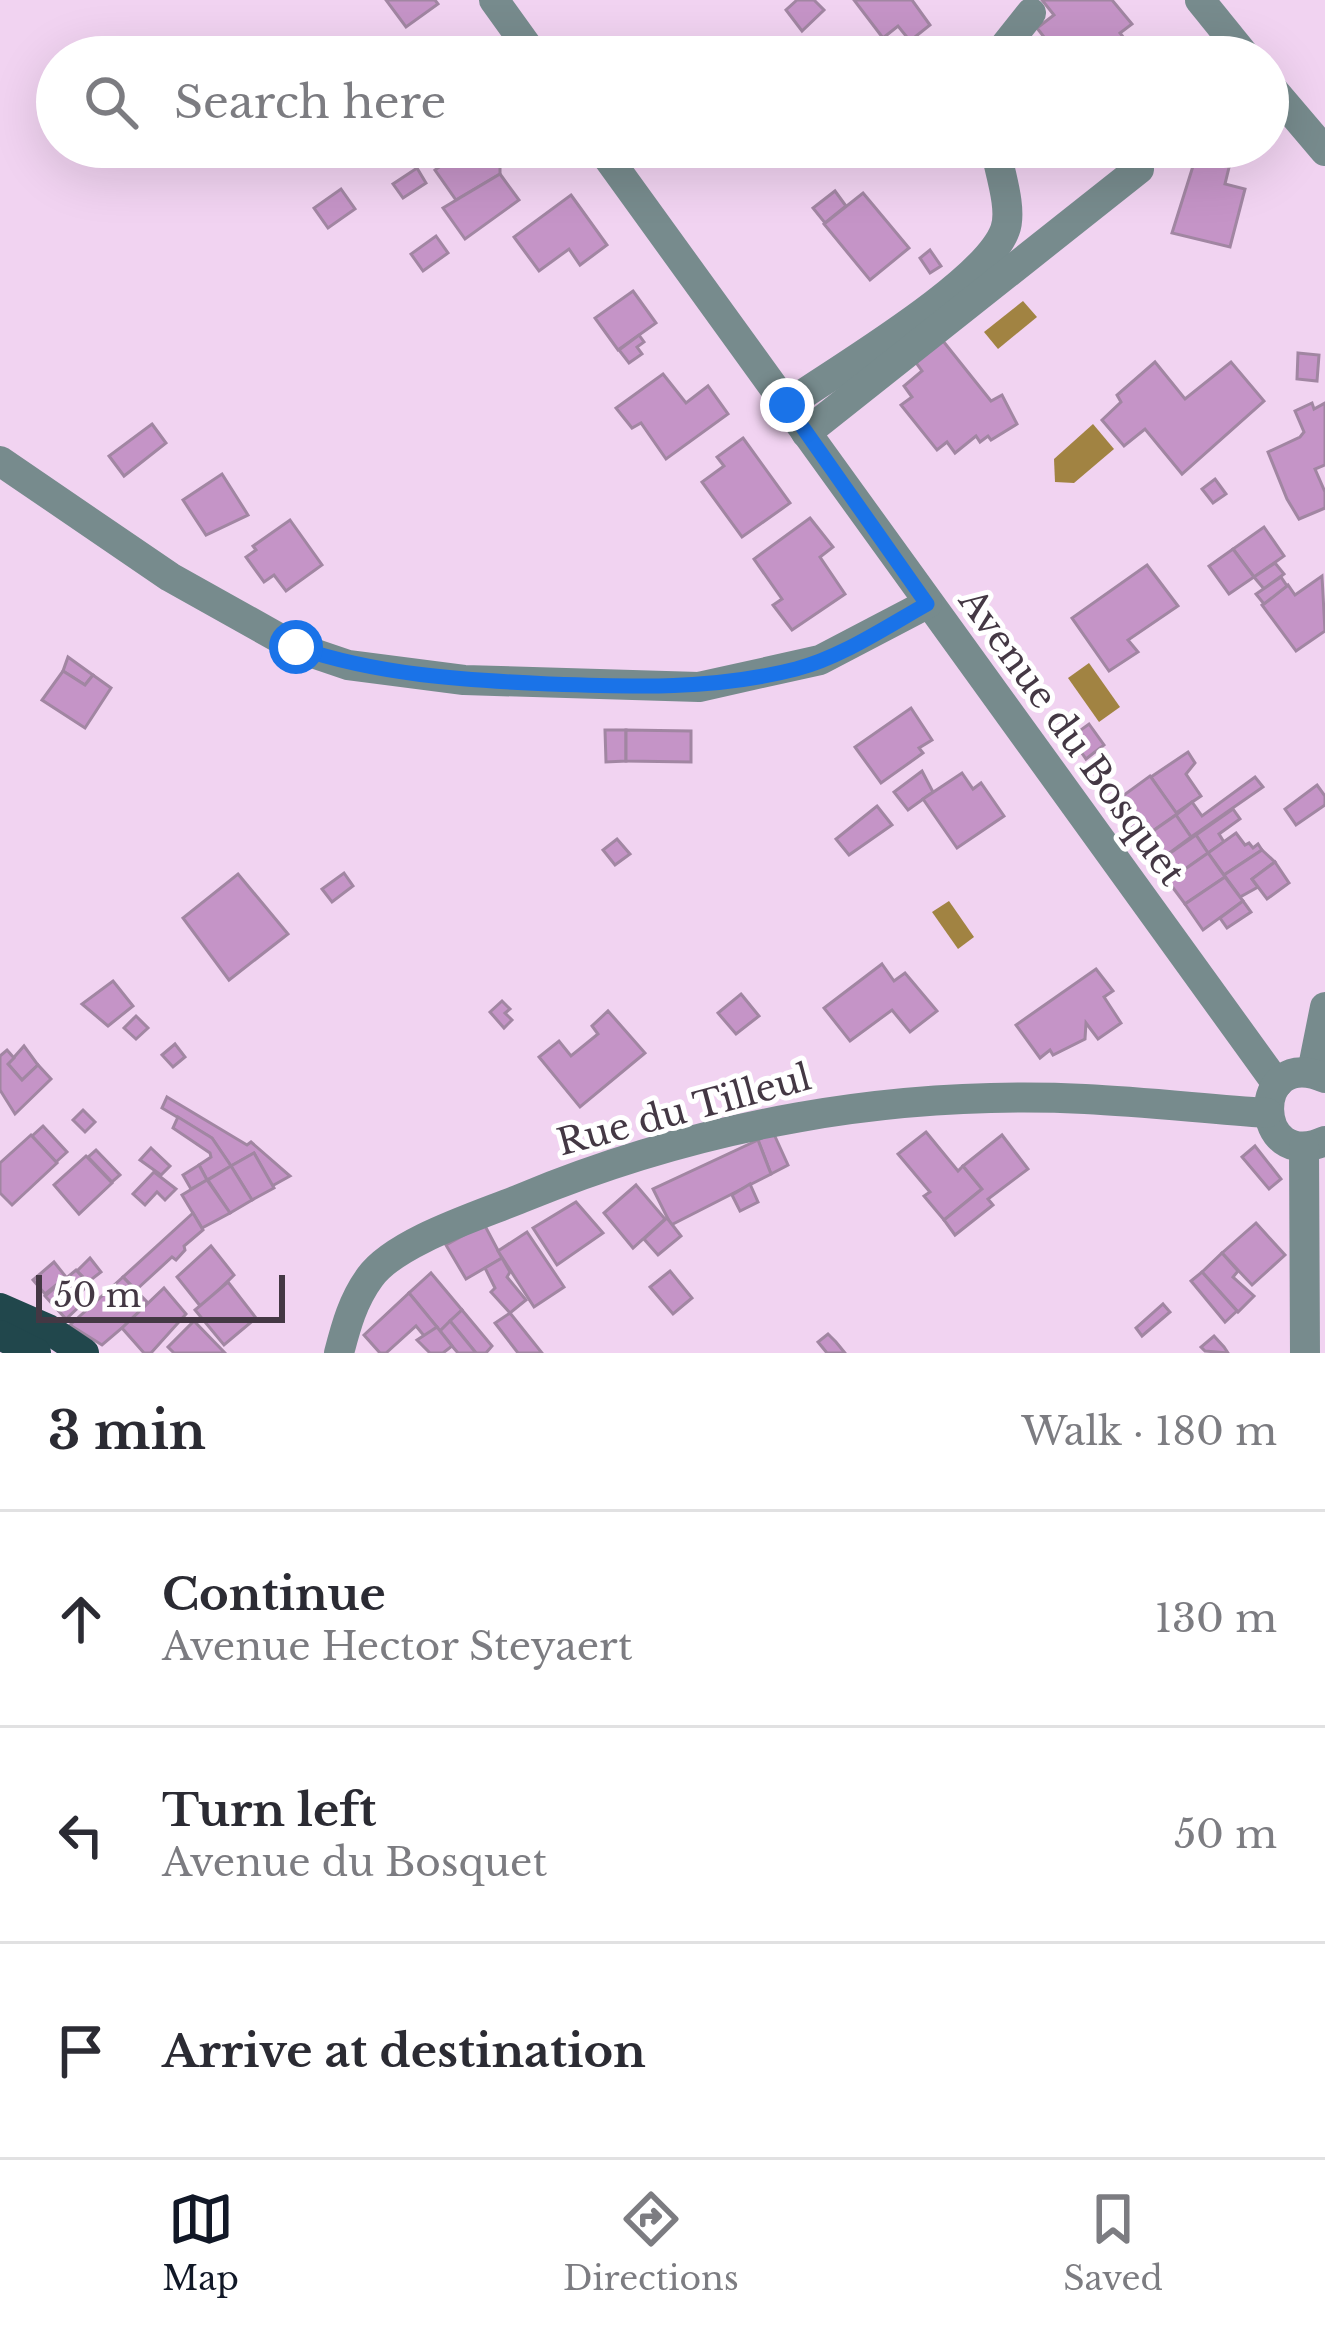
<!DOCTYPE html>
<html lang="en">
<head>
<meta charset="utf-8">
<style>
	body { margin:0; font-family:"Libre Baskerville",serif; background:#f7f7f7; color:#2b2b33 }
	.scale { position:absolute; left:36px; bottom:30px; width:249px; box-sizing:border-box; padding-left:12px; border:6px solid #443844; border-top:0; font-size:33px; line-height:42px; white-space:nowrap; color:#443844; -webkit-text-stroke:9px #fff; paint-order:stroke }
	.stop { position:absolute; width:36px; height:36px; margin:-27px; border:9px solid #1a73e8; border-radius:50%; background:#fff }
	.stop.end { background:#1a73e8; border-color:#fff; box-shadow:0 3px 12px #0008 }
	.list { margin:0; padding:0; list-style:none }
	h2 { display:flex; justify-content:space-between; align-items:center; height:156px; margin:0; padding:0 48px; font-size:51px }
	h2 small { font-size:39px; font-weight:400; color:#7c7c81 }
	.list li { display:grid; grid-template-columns:78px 1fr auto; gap:36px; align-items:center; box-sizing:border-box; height:216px; padding:0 48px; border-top:3px solid #e1e1e2 }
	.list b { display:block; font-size:45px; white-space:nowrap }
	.list p { margin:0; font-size:39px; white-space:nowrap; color:#7c7c81 }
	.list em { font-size:39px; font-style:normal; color:#7c7c81 }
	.icon { flex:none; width:66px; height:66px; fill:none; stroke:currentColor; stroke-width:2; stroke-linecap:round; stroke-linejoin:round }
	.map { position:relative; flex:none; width:1325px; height:1353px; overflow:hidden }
	.search { position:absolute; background:#fff; box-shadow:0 12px 48px #0002; left:36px; right:36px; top:36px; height:132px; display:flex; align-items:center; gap:30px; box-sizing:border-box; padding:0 42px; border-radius:66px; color:#7c7c81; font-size:45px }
	.sheet { height:804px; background:#fff }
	nav { display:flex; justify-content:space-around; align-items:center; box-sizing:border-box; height:168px; border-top:3px solid #e1e1e2; background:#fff; font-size:33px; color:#7c7c81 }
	nav a { display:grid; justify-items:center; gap:6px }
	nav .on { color:#111827 }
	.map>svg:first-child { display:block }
</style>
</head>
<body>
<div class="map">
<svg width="1325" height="1353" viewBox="0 0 1325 1353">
	<rect width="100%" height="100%" fill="#f1d3f1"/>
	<!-- water -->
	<g fill="#a18342">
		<path d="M1023 301 1037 317 998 349 984 332Z"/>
		<path d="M1093 424 1114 449 1074 483 1055 482 1054 459Z"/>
		<path d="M1089 663 1120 707 1099 722 1068 678Z"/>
		<path d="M949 901 974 937 958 949 932 912Z"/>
	</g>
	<!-- building -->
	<g fill="#c594c7" stroke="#a186a2" stroke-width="3">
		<path d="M386 0H435L438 4 406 27Z"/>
		<path d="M797 0H814L824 10 802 31 786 10Z"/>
		<path d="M854 0H912L930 25 910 41 898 26 883 38Z"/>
		<path d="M1042 0H1112L1132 24 1120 33 1130 46 1117 57 1099 51 1091 57H1037L1035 44 1044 37 1037 28 1054 15Z"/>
		<path d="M467 147H481L500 157V174L456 200 435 170Z"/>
		<path d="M1199 147H1234L1225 184 1245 189 1230 247 1172 233Z"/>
		<path d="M417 168 426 183 403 198 393 184Z"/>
		<path d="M500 174 519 200 465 239 443 208Z"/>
		<path d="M341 189 355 209 328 228 314 208Z"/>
		<path d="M835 191 846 206 825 223 813 208Z"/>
		<path d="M863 193 909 248 870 280 824 224Z"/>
		<path d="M571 195 607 245 580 265 569 249 539 271 514 237Z"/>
		<path d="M436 236 448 253 423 271 411 254Z"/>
		<path d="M930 250 941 266 930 273 920 258Z"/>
		<path d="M633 291 656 323 618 350 595 318Z"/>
		<path d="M639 335 644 342 637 347 642 354 629 363 619 350Z"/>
		<path d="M939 336 991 401 1002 395 1017 424 991 440 988 436 980 442 976 436 955 453 947 442 937 450 901 405 912 397 904 386 922 371 912 357Z"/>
		<path d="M1298 353 1319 355 1317 381 1297 379Z"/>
		<path d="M1155 362 1185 399 1231 362 1264 401 1182 474 1145 429 1124 446 1102 420 1121 402 1117 395Z"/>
		<path d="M663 374 686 403 708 386 728 414 666 459 641 423 632 428 616 408Z"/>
		<path d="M1312 403 1314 409 1325 403V465L1315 469 1325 492V508L1299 519 1287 499 1268 452 1300 437 1304 432 1295 411Z"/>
		<path d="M152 424 166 443 124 476 109 456Z"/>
		<path d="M743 438 790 503 742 537 702 482 724 466 717 457Z"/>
		<path d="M222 474 248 515 206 535 183 500Z"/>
		<path d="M1215 479 1226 494 1213 503 1202 489Z"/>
		<path d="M810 518 833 547 820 557 845 594 792 630 773 605 782 599 754 559Z"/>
		<path d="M290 520 322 565 286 591 274 575 264 582 246 557 256 550 253 546Z"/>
		<path d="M1264 527 1284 556 1254 577 1233 549Z"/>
		<path d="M1233 549 1254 577 1229 594 1209 566Z"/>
		<path d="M1275 563 1284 574 1264 589 1254 577Z"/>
		<path d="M1147 565 1178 606 1128 640 1138 652 1109 671 1072 618Z"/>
		<path d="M1322 576 1325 631 1296 651 1262 605 1288 585 1295 595Z"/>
		<path d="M1281 577 1287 586 1264 604 1256 594Z"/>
		<path d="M68 657 93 675 85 685 63 671Z"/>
		<path d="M63 671 85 685 93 675 111 688 85 728 42 700Z"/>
		<path d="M911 708 932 740 919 748 923 753 881 783 855 747Z"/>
		<path d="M1089 724 1104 745 1086 759 1071 737Z"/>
		<path d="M605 730H626V761L606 762Z"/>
		<path d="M626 730 691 731V762L626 761Z"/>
		<path d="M1188 752 1195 763 1186 774 1201 796 1176 813 1151 777Z"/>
		<path d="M922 771 933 792 908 810 894 792Z"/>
		<path d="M962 773 973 789 981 783 1004 816 957 848 923 799Z"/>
		<path d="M1150 776 1177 814 1140 840 1113 803Z"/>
		<path d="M1255 777 1263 787 1191 837 1176 815 1192 802 1202 816Z"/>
		<path d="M1317 785 1325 796V805L1296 825 1285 809Z"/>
		<path d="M877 806 892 825 849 855 836 839Z"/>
		<path d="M1233 809 1240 819 1219 834 1224 842 1208 853 1196 835Z"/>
		<path d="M1176 815 1191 837 1156 863 1140 840Z"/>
		<path d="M1236 833 1245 845 1249 843 1253 848 1258 844 1262 850 1224 875 1208 853Z"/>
		<path d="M1196 835 1208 853 1168 881 1156 863Z"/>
		<path d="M617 839 630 854 615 865 603 850Z"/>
		<path d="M1262 850 1275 862 1252 879 1258 887 1240 897 1224 875Z"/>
		<path d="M1208 853 1225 877 1185 904 1168 881Z"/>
		<path d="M1275 862 1289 883 1267 899 1252 879Z"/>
		<path d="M344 873 353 886 332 902 322 889Z"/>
		<path d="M238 874 288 934 229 980 183 918Z"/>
		<path d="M1225 877 1243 901 1203 930 1185 904Z"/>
		<path d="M1243 901 1251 912 1227 928 1220 918Z"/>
		<path d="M882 964 894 981 905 973 937 1011 910 1032 892 1010 850 1041 824 1008Z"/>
		<path d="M1096 969 1113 991 1104 997 1121 1023 1098 1039 1086 1023 1085 1039 1053 1055 1050 1050 1040 1058 1016 1025Z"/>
		<path d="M113 981 133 1006 108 1026 82 1004Z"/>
		<path d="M741 994 759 1016 736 1034 718 1013Z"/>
		<path d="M502 1001 510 1009 505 1013 512 1020 504 1028 490 1012Z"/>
		<path d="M608 1011 645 1053 580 1107 539 1057 559 1041 571 1056 598 1034 592 1026Z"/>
		<path d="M136 1016 148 1028 136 1039 124 1028Z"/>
		<path d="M175 1044 185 1057 173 1067 162 1055Z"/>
		<path d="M24 1046 38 1065 22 1080 8 1064Z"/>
		<path d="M7 1050 14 1058 8 1064 22 1080 38 1065 51 1079 15 1114 0 1090V1056Z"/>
		<path d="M167 1097 247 1145 251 1142 290 1176 272 1186 254 1153 231 1166 212 1138 162 1108Z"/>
		<path d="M83 1110 95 1122 85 1132 73 1120Z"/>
		<path d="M178 1117 212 1138 231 1166 207 1180 199 1165 211 1157 210 1153 173 1128Z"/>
		<path d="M43 1126 67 1152 56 1162 32 1136Z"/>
		<path d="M773 1132 788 1165 771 1174 758 1140Z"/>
		<path d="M926 1132 958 1171 963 1166 982 1189 944 1220 924 1196 930 1192 898 1154Z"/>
		<path d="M31 1135 57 1163 12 1205 0 1193V1163Z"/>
		<path d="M1002 1135 1028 1169 988 1199 993 1205 955 1235 944 1220 982 1189 963 1166Z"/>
		<path d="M758 1140 771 1174 671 1225 653 1189Z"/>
		<path d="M1255 1146 1281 1179 1269 1189 1242 1157Z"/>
		<path d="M151 1148 170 1166 161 1175 140 1160Z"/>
		<path d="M96 1150 120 1175 112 1182 88 1157Z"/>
		<path d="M254 1153 274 1188 252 1200 231 1166Z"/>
		<path d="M86 1156 112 1183 79 1214 54 1185Z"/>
		<path d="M199 1165 207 1180 191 1189 183 1175Z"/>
		<path d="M231 1166 252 1200 230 1213 208 1180Z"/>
		<path d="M154 1172 176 1189 165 1200 157 1192 145 1205 133 1194Z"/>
		<path d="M207 1180 230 1213 202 1228 182 1195Z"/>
		<path d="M750 1184 758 1202 740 1211 732 1195Z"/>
		<path d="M636 1185 665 1219 633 1248 604 1213Z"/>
		<path d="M576 1202 603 1233 557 1265 533 1228Z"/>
		<path d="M193 1213 203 1230 184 1246 185 1250 176 1260 172 1257 136 1290 123 1277Z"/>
		<path d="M667 1218 681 1236 658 1255 644 1239Z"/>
		<path d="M1256 1223 1285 1255 1252 1285 1222 1253Z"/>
		<path d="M484 1224 502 1258 466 1279 446 1245Z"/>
		<path d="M527 1232 564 1287 534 1307 498 1251Z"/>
		<path d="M211 1246 234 1275 201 1307 177 1277Z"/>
		<path d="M1222 1253 1238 1271 1233 1277 1254 1296 1238 1312 1202 1272Z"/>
		<path d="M90 1258 101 1272 88 1282 77 1271Z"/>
		<path d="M502 1258 510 1272 507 1277 526 1300 510 1313 491 1292 495 1288 485 1268Z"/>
		<path d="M54 1262 66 1277 45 1294 33 1280Z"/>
		<path d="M76 1270 89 1284 77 1296 83 1303 66 1319 45 1296Z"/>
		<path d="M670 1271 692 1298 673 1314 650 1287Z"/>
		<path d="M1202 1272 1237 1311 1225 1322 1191 1281Z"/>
		<path d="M431 1273 462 1310 440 1331 409 1293Z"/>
		<path d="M123 1277 148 1303 122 1328 102 1345 70 1325Z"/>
		<path d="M228 1282 256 1318 224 1345 195 1310Z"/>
		<path d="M164 1288 186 1314 151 1353H144L122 1328Z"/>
		<path d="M409 1293 437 1327 425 1337 416 1326 386 1353H380L364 1335Z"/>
		<path d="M1163 1304 1170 1312 1142 1336 1136 1328Z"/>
		<path d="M462 1310 492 1346 486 1353H476L450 1321Z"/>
		<path d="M510 1313 542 1353H518L495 1323Z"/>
		<path d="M194 1321 225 1353H174L168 1347Z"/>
		<path d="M450 1321 476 1353H458L452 1346 440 1331Z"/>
		<path d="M437 1327 452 1346 443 1353H430L417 1340Z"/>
		<path d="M828 1334 836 1342 845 1353H827L818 1342Z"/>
		<path d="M1214 1336 1224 1347 1228 1353 1205 1351 1201 1347Z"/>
	</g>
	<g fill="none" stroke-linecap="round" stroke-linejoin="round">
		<!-- minor -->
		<g stroke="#778b8d" stroke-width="30">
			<path d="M494 0 535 57"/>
			<path d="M1200 0 1246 57"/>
			<path d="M996 57 1031 13"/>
			<path d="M1268 84 1325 151"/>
			<path d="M600 147 1277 1084"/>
			<path d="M787 405C837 370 986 283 1005 230 1013 209 999 170 995 147"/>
			<path d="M806 433 1139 169"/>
			<path d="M0 461 170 577 295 647 348 665 464 680 699 687 820 660 927 604"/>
			<path d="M1312 1072 1325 1007"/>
			<path d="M1325 1078C1249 1045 1252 1174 1325 1141"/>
			<path d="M1304 1147 1305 1353"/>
			<path d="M339 1353C346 1326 353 1300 370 1277 396 1241 481 1215 522 1198 701 1124 892 1090 1085 1099 1146 1102 1207 1109 1267 1113"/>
		</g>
		<!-- major -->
		<g stroke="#21474c" stroke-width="30">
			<path d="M0 1308 48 1329 84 1353"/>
			<path d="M0 1335 36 1353"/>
		</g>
	</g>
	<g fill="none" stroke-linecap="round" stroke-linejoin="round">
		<!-- route -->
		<path stroke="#1a73e8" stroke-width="15" d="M296 647C378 675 462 680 549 684 633 687 714 690 796 669 842 657 886 627 927 604L787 405"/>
	</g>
	<g text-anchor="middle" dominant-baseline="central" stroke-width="10" stroke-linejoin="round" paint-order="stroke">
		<!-- street labels -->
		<g font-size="36" fill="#443844" stroke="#fff">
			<text transform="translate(1072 737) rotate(54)">Avenue du Bosquet</text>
			<text transform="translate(684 1110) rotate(-15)">Rue du Tilleul</text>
		</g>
	</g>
</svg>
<div class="scale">50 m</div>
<div class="stop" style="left:296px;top:647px"></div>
<div class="stop end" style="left:787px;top:405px"></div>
<div class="search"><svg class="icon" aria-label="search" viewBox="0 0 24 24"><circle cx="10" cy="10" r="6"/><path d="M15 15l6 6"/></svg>Search here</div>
</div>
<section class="sheet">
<h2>3 min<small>Walk · 180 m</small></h2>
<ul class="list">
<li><svg class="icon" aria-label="ahead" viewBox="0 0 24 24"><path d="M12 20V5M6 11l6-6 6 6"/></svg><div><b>Continue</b><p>Avenue Hector Steyaert</p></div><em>130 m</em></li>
<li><svg class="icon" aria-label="left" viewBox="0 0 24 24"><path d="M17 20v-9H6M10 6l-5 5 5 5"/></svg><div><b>Turn left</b><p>Avenue du Bosquet</p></div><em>50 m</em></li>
<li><svg class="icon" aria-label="arrive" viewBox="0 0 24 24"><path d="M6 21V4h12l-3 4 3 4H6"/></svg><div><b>Arrive at destination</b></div></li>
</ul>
</section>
<nav>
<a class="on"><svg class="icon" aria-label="map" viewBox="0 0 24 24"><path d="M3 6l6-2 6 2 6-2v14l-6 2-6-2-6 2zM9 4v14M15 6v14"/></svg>Map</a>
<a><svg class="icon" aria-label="directions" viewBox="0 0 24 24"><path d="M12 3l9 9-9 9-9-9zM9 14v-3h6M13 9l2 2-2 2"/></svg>Directions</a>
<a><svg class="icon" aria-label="saved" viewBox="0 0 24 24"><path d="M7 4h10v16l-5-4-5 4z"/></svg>Saved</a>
</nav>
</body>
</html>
